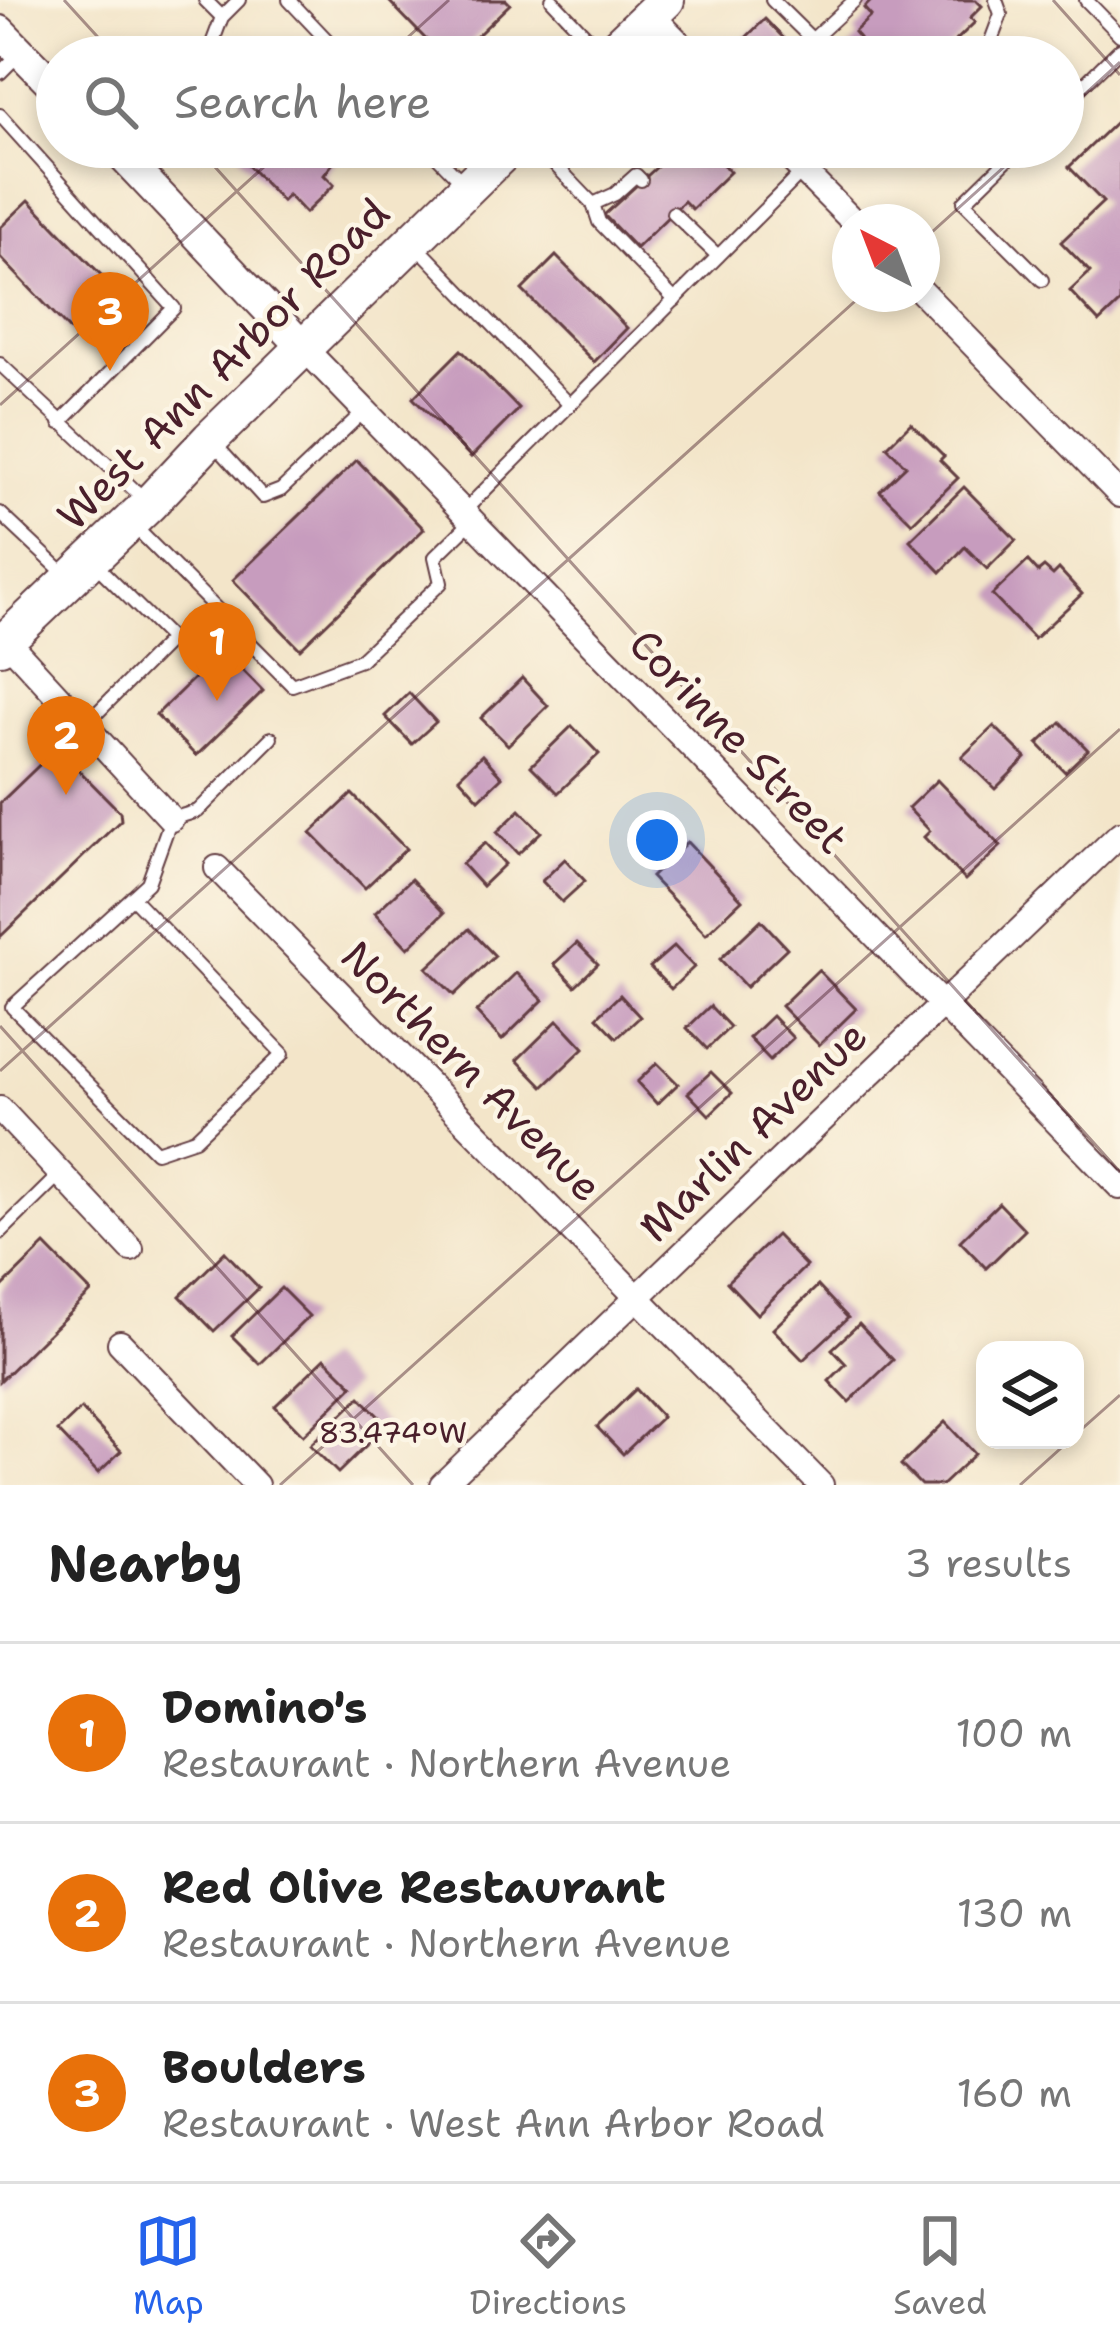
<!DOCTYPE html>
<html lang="en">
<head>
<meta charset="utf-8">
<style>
	body { margin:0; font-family:"Shantell Sans",sans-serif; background:#f6f6f6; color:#222 }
	.controls { position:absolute; right:36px; bottom:36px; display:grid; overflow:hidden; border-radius:24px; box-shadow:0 6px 18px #0003 }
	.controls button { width:108px; height:108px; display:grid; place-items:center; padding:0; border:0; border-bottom:3px solid #e0e0e0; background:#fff; color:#222; font:60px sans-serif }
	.compass { position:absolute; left:832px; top:204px; width:108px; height:108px; border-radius:50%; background:#fff; box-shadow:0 6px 18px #0003; rotate:318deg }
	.you { position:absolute; left:657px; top:840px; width:42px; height:42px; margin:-30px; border:9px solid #fff; border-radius:50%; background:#1a73e8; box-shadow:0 0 0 18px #1a73e833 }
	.badge { display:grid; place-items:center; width:78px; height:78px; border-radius:50%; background:#2563eb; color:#fff; font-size:39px; font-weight:700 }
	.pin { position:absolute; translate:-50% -99px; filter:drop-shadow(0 3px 6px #0008) }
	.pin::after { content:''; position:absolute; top:63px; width:42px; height:36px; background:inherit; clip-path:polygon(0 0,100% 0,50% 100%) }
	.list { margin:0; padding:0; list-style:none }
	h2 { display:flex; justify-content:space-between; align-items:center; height:156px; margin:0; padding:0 48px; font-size:51px }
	h2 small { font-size:39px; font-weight:400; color:#767676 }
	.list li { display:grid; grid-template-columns:78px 1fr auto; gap:36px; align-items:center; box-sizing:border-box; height:180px; padding:0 48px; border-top:3px solid #e0e0e0 }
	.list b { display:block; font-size:45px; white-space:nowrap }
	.list p { margin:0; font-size:39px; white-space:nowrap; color:#767676 }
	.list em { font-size:39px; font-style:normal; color:#767676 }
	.icon { flex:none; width:66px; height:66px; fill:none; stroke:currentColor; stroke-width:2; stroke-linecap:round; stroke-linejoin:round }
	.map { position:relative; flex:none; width:1120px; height:1485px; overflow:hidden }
	.search { position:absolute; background:#fff; box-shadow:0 6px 18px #0003; left:36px; right:36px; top:36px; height:132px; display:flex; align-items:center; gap:30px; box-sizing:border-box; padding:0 42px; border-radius:66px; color:#767676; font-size:45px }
	.sheet { height:696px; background:#fff }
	nav { display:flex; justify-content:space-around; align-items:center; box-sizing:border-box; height:168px; border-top:3px solid #e0e0e0; background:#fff; font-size:33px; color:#767676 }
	nav a { display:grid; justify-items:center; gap:6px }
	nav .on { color:#2563eb }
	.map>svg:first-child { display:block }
</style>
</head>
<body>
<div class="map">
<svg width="1120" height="1485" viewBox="0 0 1120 1485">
	<rect width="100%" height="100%" fill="#fcf5e5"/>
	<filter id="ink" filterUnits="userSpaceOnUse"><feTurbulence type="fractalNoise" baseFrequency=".00833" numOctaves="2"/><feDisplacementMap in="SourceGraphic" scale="24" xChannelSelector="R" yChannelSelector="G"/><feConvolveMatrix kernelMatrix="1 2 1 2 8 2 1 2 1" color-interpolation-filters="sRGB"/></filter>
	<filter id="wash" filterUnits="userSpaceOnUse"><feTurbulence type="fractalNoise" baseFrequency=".004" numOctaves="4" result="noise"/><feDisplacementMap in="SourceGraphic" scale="48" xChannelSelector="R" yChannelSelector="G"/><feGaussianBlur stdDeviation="2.7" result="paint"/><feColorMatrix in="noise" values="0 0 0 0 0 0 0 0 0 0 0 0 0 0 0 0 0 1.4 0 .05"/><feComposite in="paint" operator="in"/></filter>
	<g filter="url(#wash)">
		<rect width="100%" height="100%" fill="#f3e5c9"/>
		<g id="blocks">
			<!-- building -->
			<g fill="#c79cbe">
				<path d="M388 0H506L510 4 455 57H443Z"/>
				<path d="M872 0H976L982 6 970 18 975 22 939 57H854L847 50 859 38 854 32 871 16 864 8Z"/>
				<path d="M765 19 802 57H741L734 49Z"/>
				<path d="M1120 118V302L1099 322 1070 291 1090 272 1061 242 1103 202 1069 167Z"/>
				<path d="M249 147H345L324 175 334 185 305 213 288 195 282 201 239 156Z"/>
				<path d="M679 147H706L730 172 692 209 684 201 636 248 604 215Z"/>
				<path d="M29 200 129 304 85 346 0 257V228Z"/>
				<path d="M556 256 627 328 594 362 522 290Z"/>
				<path d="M461 350 519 409 471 457 413 398Z"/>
				<path d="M911 423 944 456 940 460 958 478 912 523 880 491 906 466 887 447Z"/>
				<path d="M357 460 424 529 300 649 233 580Z"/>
				<path d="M964 487 1016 540 987 569 965 547 941 572 910 540Z"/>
				<path d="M1028 561 1038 572 1044 567 1053 575 1059 569 1082 594 1034 639 992 595Z"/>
				<path d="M223 650 263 691 196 756 156 715Z"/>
				<path d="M522 678 548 706 508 745 481 718Z"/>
				<path d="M409 693 436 722 412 744 385 716Z"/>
				<path d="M1061 722 1088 750 1065 772 1038 744Z"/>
				<path d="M572 726 599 754 558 793 531 766Z"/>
				<path d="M994 726 1026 758 995 789 962 757Z"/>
				<path d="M57 748 120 812 121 820 0 937V803Z"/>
				<path d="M482 755 502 777 479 799 459 777Z"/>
				<path d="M937 780 1001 846 965 880 924 837 930 831 908 808Z"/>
				<path d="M352 794 406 849 365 888 311 833Z"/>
				<path d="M520 810 541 832 518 854 497 832Z"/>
				<path d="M687 842 742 900 706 934 651 877Z"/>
				<path d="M485 843 505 864 482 886 462 864Z"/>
				<path d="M565 859 585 881 562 902 542 881Z"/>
				<path d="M411 879 444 913 408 948 375 913Z"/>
				<path d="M761 920 787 948 746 987 720 959Z"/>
				<path d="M469 929 495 956 454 995 427 968Z"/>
				<path d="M577 943 598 964 575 986 554 964Z"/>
				<path d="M674 946 694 967 671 989 650 967Z"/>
				<path d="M818 970 856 1009 819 1045 781 1006Z"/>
				<path d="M516 973 543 1000 502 1040 476 1012Z"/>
				<path d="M620 995 640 1017 617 1038 597 1017Z"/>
				<path d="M710 1006 730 1027 707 1049 687 1028Z"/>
				<path d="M772 1016 793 1038 770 1060 749 1038Z"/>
				<path d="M558 1020 584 1048 543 1087 517 1060Z"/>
				<path d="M657 1063 678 1084 657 1104 637 1082Z"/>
				<path d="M711 1072 732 1093 709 1115 688 1093Z"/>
				<path d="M999 1203 1025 1230 986 1268 960 1241Z"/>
				<path d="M776 1235 806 1266 757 1314 727 1282Z"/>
				<path d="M45 1245 91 1292 0 1381V1289Z"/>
				<path d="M225 1252 259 1288 214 1331 180 1296Z"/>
				<path d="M818 1286 848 1318 803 1360 773 1329Z"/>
				<path d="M281 1288 309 1316 260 1364 232 1336Z"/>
				<path d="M859 1324 893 1360 849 1402 829 1381 846 1364 832 1349Z"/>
				<path d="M325 1358 353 1386 303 1435 275 1406Z"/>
				<path d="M636 1389 662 1417 623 1454 597 1427Z"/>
				<path d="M360 1397 387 1425 338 1473 310 1445Z"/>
				<path d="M81 1409 121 1451 98 1473 58 1431Z"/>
				<path d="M945 1422 975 1454 942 1485H921L901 1465Z"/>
			</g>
		</g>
	</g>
	<g filter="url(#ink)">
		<use href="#blocks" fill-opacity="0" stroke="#633d43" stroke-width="3"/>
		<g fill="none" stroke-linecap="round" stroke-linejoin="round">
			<defs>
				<g id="service">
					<path d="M205 0 222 17"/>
					<path d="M289 0 343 57"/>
					<path d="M552 0 605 56"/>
					<path d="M772 0 830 57"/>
					<path d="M1086 0 1120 35"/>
					<path d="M812 40 855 0"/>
					<path d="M207 57 222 17 239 0"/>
					<path d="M985 57 1001 14 996 0"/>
					<path d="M0 73 20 53"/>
					<path d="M1063 105 1120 49"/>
					<path d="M0 115 174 308 60 423"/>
					<path d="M428 147 466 186"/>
					<path d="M538 147 593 204 599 222 675 300"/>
					<path d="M1020 147 964 202 1042 280"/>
					<path d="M593 204 615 194 636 175 641 180"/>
					<path d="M673 213 718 256"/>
					<path d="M417 246 570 405"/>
					<path d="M0 364 144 499"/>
					<path d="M211 440 263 497 281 490 363 412"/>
					<path d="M463 512 803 171"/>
					<path d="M0 513 69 578"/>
					<path d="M135 527 292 685 360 660 441 583 435 557 471 522"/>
					<path d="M85 725 171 639 95 564"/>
					<path d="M132 897 283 1054 195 1139 156 1152 12 1007 148 883 171 819 198 811 271 738"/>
					<path d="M0 1233 60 1174"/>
				</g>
				<g id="minor">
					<path d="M651 15 693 57"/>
					<path d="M779 147 854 222"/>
					<path d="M922 292 1120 495"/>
					<path d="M304 348 1120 1187"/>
					<path d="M6 640 171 819"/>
					<path d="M217 868 821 1485"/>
					<path d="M0 1109 131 1249"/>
					<path d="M120 1343 256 1485"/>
					<path d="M442 1485 1120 834"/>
				</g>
				<g id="tertiary">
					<path d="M0 31 57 89"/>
					<path d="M114 147 304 348"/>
				</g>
				<g id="secondary">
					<path d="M606 57 666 0"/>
					<path d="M0 646 149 504 210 439 509 147"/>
				</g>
			</defs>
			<!-- service casing -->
			<use href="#service" stroke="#633d43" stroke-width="16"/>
			<!-- minor casing -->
			<use href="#minor" stroke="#633d43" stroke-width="28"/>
			<!-- tertiary casing -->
			<use href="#tertiary" stroke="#633d43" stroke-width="34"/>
			<!-- secondary casing -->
			<use href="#secondary" stroke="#633d43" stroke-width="40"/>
			<!-- service -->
			<use href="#service" stroke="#fff" stroke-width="12"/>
			<!-- minor -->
			<use href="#minor" stroke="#fff" stroke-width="24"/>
			<!-- tertiary -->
			<use href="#tertiary" stroke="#fff" stroke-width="30"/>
			<!-- secondary -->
			<use href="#secondary" stroke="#fff" stroke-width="36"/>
		</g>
	</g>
	<!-- ticks -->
	<path fill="none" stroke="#4a1f2b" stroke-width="3" stroke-opacity="0.45" d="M64 0 116 57M1053 0 1120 75M386 57 449 0M1063 114 1120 62M197 147 1120 1172M922 241 1026 147M0 405 286 147M0 1026 413 1485M0 1071 863 294M1075 1435 1120 1395M280 1485 1120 729M1020 1485 1070 1440"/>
	<g text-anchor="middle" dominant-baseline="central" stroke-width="9" stroke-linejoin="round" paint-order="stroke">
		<!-- street labels -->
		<g font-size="42" fill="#4a1f2b" stroke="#fcf5e5">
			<text transform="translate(223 364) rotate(-45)">West Ann Arbor Road</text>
			<text transform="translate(739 741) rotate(46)">Corinne Street</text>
			<text transform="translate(472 1071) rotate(45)">Northern Avenue</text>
			<text transform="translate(753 1131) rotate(-44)">Marlin Avenue</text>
		</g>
	</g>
	<g font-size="30" text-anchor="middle" fill="#4a1f2b" stroke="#fcf5e5" stroke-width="9" stroke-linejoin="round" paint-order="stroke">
		<text x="393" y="1443">83.474°W</text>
	</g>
</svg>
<div class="controls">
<button><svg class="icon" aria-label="layers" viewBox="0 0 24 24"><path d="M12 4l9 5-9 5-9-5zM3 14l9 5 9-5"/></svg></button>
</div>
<svg class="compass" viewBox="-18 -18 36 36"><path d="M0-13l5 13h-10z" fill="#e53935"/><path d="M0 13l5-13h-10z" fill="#767676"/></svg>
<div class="you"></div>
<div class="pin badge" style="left:217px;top:701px;background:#e8710a">1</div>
<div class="pin badge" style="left:66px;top:795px;background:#e8710a">2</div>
<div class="pin badge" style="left:110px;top:371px;background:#e8710a">3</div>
<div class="search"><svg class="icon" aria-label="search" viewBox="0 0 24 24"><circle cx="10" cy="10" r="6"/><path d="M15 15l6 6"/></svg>Search here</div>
</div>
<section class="sheet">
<h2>Nearby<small>3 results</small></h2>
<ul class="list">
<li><span class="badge" style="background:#e8710a">1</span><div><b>Domino's</b><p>Restaurant · Northern Avenue</p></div><em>100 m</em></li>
<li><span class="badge" style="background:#e8710a">2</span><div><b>Red Olive Restaurant</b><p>Restaurant · Northern Avenue</p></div><em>130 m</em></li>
<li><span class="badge" style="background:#e8710a">3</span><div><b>Boulders</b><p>Restaurant · West Ann Arbor Road</p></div><em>160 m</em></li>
</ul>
</section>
<nav>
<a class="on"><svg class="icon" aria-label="map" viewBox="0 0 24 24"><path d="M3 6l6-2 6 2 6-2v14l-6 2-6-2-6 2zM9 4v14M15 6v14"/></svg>Map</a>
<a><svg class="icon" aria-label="directions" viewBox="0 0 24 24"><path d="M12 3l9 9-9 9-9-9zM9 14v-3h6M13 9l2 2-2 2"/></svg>Directions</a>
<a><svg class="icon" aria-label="saved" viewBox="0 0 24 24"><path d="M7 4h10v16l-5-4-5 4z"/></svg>Saved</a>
</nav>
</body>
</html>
